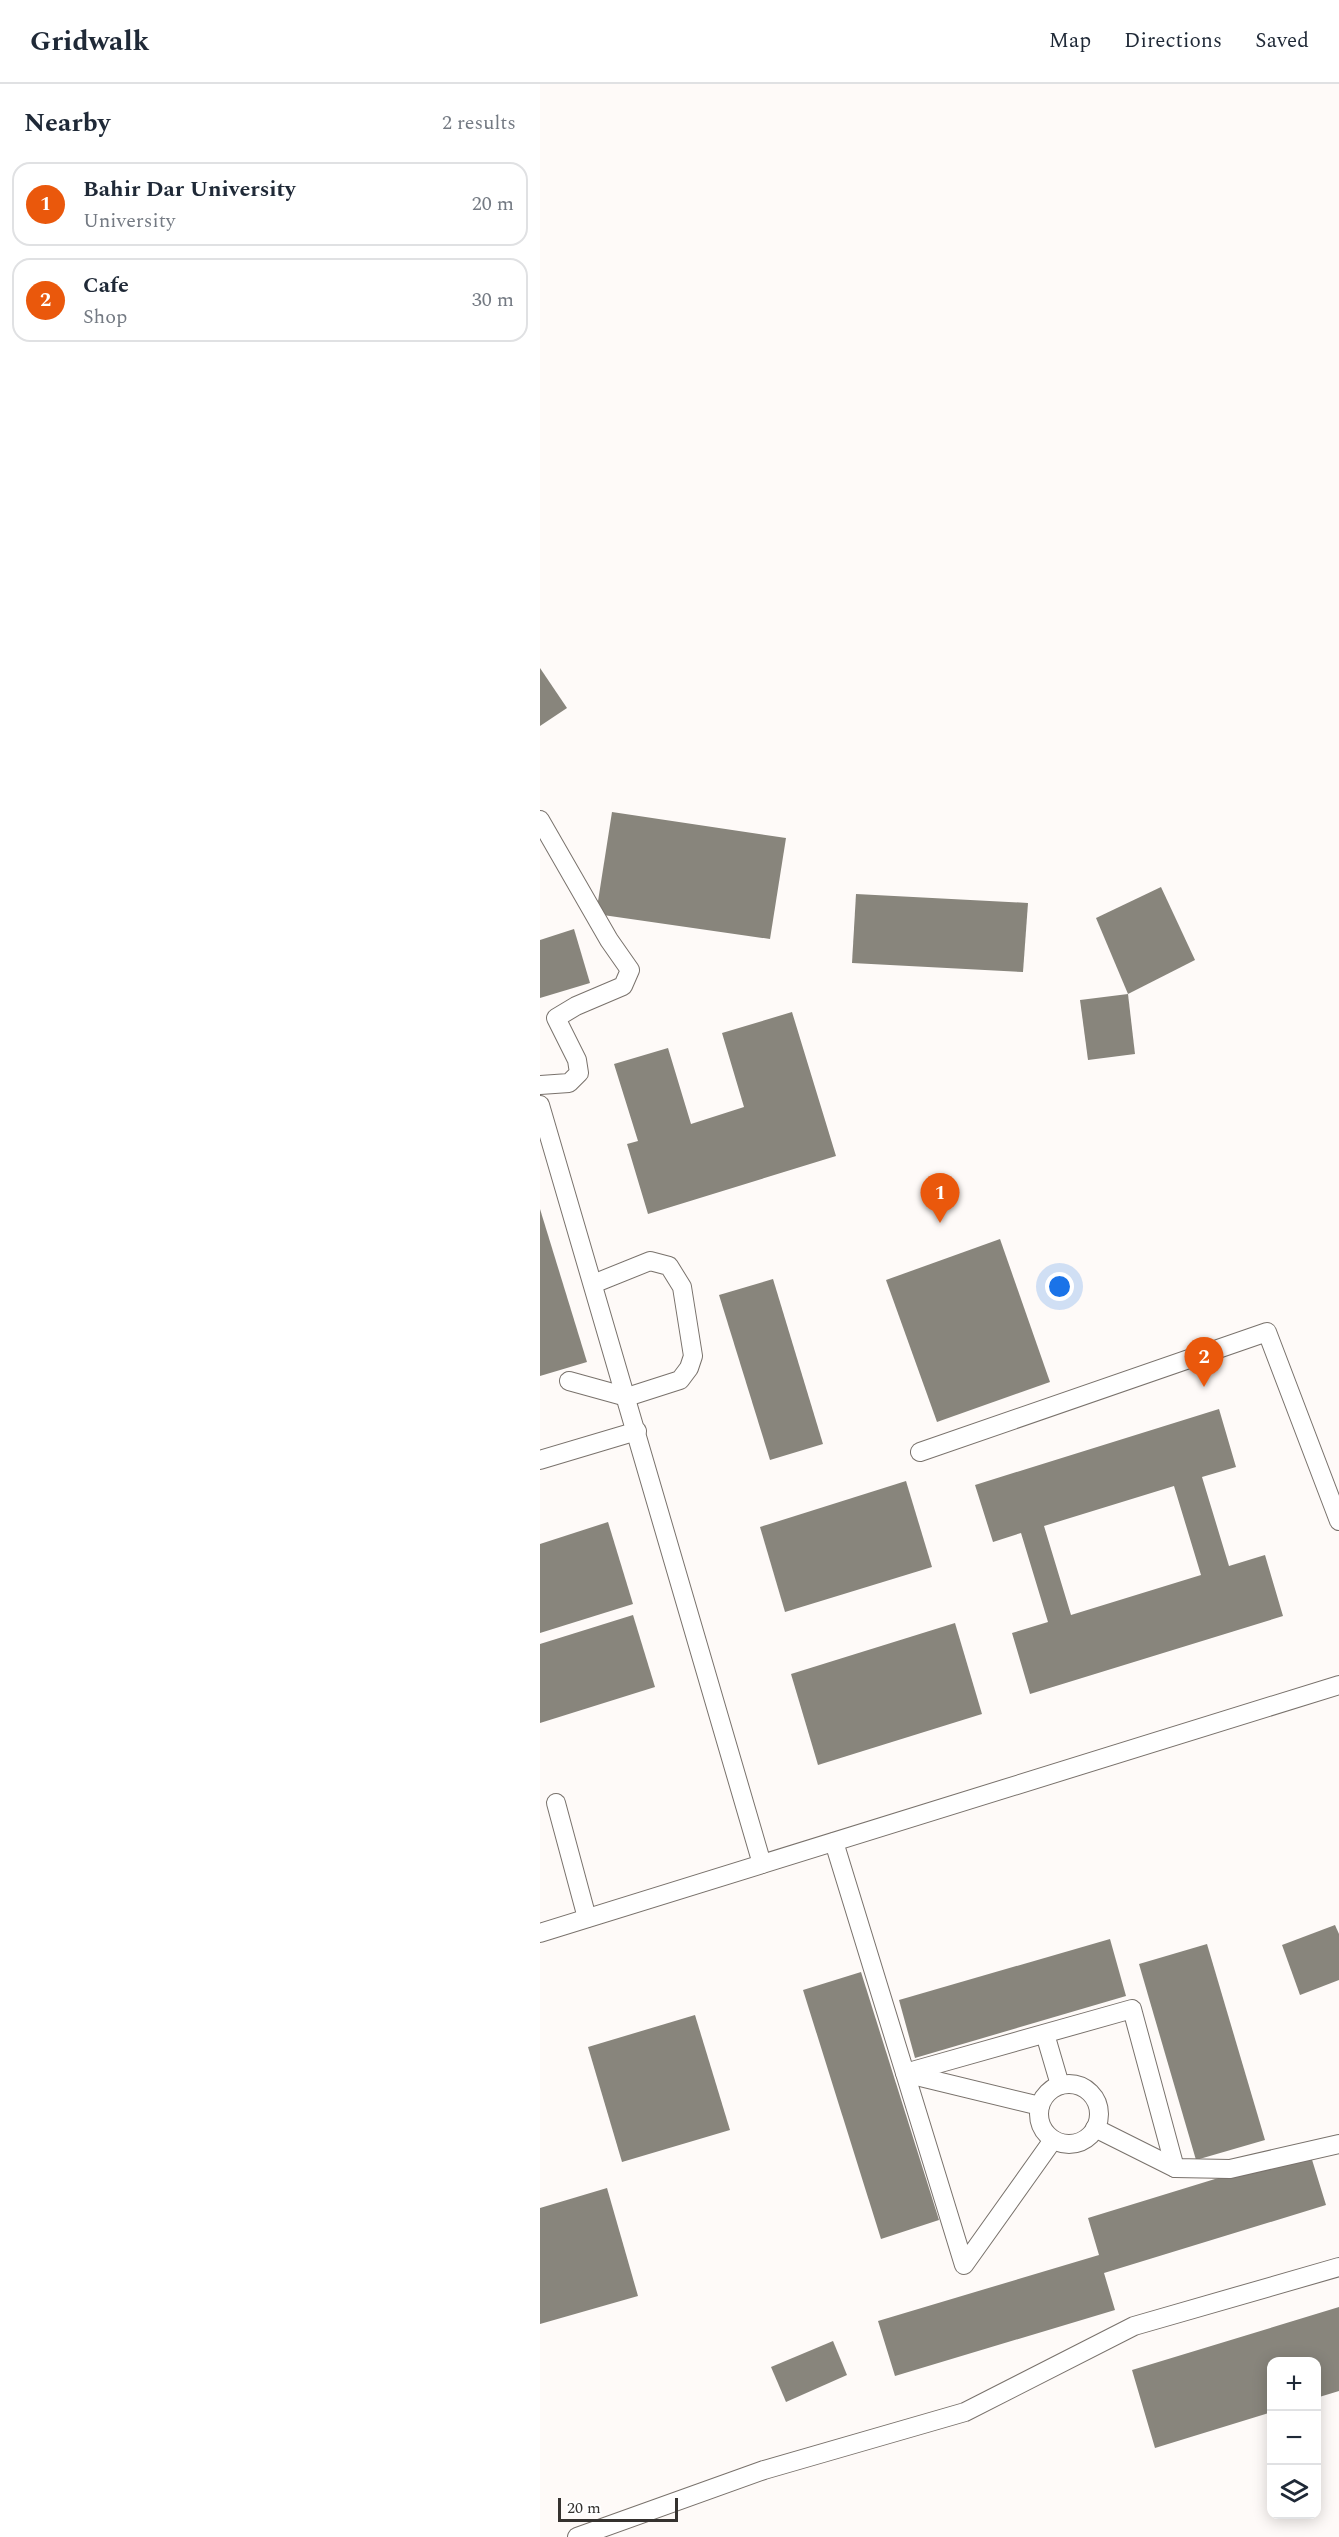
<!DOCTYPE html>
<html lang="en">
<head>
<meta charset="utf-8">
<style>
	body { margin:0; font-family:Spectral,serif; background:#f2f2f3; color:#1f2937 }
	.controls { position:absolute; right:18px; bottom:18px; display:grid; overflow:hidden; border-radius:12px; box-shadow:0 3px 15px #0003 }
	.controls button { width:54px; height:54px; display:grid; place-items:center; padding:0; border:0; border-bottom:2px solid #e0e1e3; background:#fff; color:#1f2937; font:30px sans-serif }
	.scale { position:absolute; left:18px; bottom:15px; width:120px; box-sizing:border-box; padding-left:6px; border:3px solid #35322f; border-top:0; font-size:16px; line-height:21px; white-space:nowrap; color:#35322f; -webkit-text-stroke:4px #fff; paint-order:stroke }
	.you { position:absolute; left:520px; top:1203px; width:21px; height:21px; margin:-15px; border:4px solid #fff; border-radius:50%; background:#1a73e8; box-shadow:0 0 0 9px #1a73e833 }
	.badge { display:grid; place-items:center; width:39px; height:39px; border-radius:50%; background:#ea580c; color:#fff; font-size:20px; font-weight:700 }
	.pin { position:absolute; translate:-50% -50px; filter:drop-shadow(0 2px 3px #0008) }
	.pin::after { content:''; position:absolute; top:32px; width:21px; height:18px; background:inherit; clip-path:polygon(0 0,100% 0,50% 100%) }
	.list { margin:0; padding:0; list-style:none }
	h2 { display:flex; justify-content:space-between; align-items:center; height:78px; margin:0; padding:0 24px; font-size:26px }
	h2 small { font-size:20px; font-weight:400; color:#747a83 }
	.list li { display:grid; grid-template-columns:39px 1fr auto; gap:18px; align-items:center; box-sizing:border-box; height:84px; margin:0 12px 12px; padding:0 12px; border:2px solid #e0e1e3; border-radius:18px }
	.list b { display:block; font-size:22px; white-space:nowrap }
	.list p { margin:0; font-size:20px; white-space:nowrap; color:#747a83 }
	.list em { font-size:20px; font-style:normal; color:#747a83 }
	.icon { flex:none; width:33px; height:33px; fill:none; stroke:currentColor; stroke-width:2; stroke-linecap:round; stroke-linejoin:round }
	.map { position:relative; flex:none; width:799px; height:2453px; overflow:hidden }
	header { display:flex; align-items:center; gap:36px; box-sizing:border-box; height:84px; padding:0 30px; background:#fff; border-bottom:2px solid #e0e1e3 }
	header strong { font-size:28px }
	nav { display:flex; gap:33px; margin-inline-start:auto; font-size:21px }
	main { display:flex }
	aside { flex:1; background:#fff }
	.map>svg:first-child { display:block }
</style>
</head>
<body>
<header>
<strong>Gridwalk</strong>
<nav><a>Map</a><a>Directions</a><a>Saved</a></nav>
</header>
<main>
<aside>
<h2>Nearby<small>2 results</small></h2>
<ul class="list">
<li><span class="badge">1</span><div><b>Bahir Dar University</b><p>University</p></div><em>20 m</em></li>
<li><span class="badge">2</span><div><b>Cafe</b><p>Shop</p></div><em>30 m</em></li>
</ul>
</aside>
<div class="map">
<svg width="799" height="2453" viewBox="0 0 799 2453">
	<rect width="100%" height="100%" fill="#fefaf8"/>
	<!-- building -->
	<g fill="#88857c" fill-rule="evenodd">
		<path d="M0 584 27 624 0 642Z"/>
		<path d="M72 728 246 754 230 855 56 830Z"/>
		<path d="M621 803 655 876 588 910 556 834Z"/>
		<path d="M316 810 488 819 483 888 312 879Z"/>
		<path d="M34 845 50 899 0 914V856Z"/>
		<path d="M588 910 595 970 548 976 540 916Z"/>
		<path d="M252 928 296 1072 108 1130 87 1060 98 1057 74 980 128 964 151 1040 204 1023 182 949Z"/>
		<path d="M0 1125 47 1278 0 1292Z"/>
		<path d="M460 1155 510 1298 397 1338 346 1196Z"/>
		<path d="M233 1195 283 1360 230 1376 179 1211Z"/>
		<path d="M679 1325 696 1383 662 1393 689 1482 725 1471 743 1532 490 1610 472 1549 508 1538 481 1449 453 1458 435 1401ZM634 1402 661 1491 531 1531 504 1442Z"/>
		<path d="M366 1397 392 1483 245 1528 220 1443Z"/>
		<path d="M68 1438 93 1520 0 1549V1460Z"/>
		<path d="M93 1531 115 1603 0 1639V1560Z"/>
		<path d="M415 1539 442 1630 278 1681 251 1590Z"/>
		<path d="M795 1841 799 1850V1896L760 1911 742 1861Z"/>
		<path d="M570 1855 586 1912 375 1974 359 1916Z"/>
		<path d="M667 1860 725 2056 656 2076 599 1880Z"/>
		<path d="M321 1888 399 2136 341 2155 263 1906Z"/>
		<path d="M155 1931 190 2046 82 2078 48 1963Z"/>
		<path d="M769 2066 786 2121 564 2189 575 2226 355 2292 338 2237 559 2171 548 2134Z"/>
		<path d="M67 2104 98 2212 0 2240V2124Z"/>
		<path d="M799 2223V2307L776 2314V2278H732V2328L615 2364 592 2286Z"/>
		<path d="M293 2257 307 2291 246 2318 231 2283Z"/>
	</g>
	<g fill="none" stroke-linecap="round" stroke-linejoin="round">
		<defs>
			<g id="service">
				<path d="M0 736 69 856 90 886 83 902 36 922 16 934 37 976 39 989 29 999 0 1001"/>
				<path d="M0 1021 222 1780"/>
				<path d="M29 1297 87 1313 140 1296 149 1284 153 1272 142 1203 129 1182 110 1177 53 1200"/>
				<path d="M380 1368 727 1248 799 1437"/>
				<path d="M0 1376 97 1347"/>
				<path d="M16 1719 47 1834"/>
				<path d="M294 1758 424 2181 513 2056"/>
				<path d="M0 1849 799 1601"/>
				<path d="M505 1950 520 2001"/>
				<path d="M365 1989 592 1925 635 2084"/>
				<path d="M368 1990 500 2022"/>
				<circle cx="529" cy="2030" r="30"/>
				<path d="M555 2044 635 2084 690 2085 799 2060"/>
				<path d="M37 2453 224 2386 425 2328 594 2242 799 2183"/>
			</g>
		</defs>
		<!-- service casing -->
		<use href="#service" stroke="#79726c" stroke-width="20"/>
		<!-- service -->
		<use href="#service" stroke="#fff" stroke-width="18"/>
	</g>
</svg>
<div class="controls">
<button>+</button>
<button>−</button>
<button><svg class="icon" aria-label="layers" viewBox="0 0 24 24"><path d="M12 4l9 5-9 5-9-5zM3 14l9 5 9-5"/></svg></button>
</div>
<div class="scale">20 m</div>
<div class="you"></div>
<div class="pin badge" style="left:400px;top:1139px">1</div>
<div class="pin badge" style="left:664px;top:1303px">2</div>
</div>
</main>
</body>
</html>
